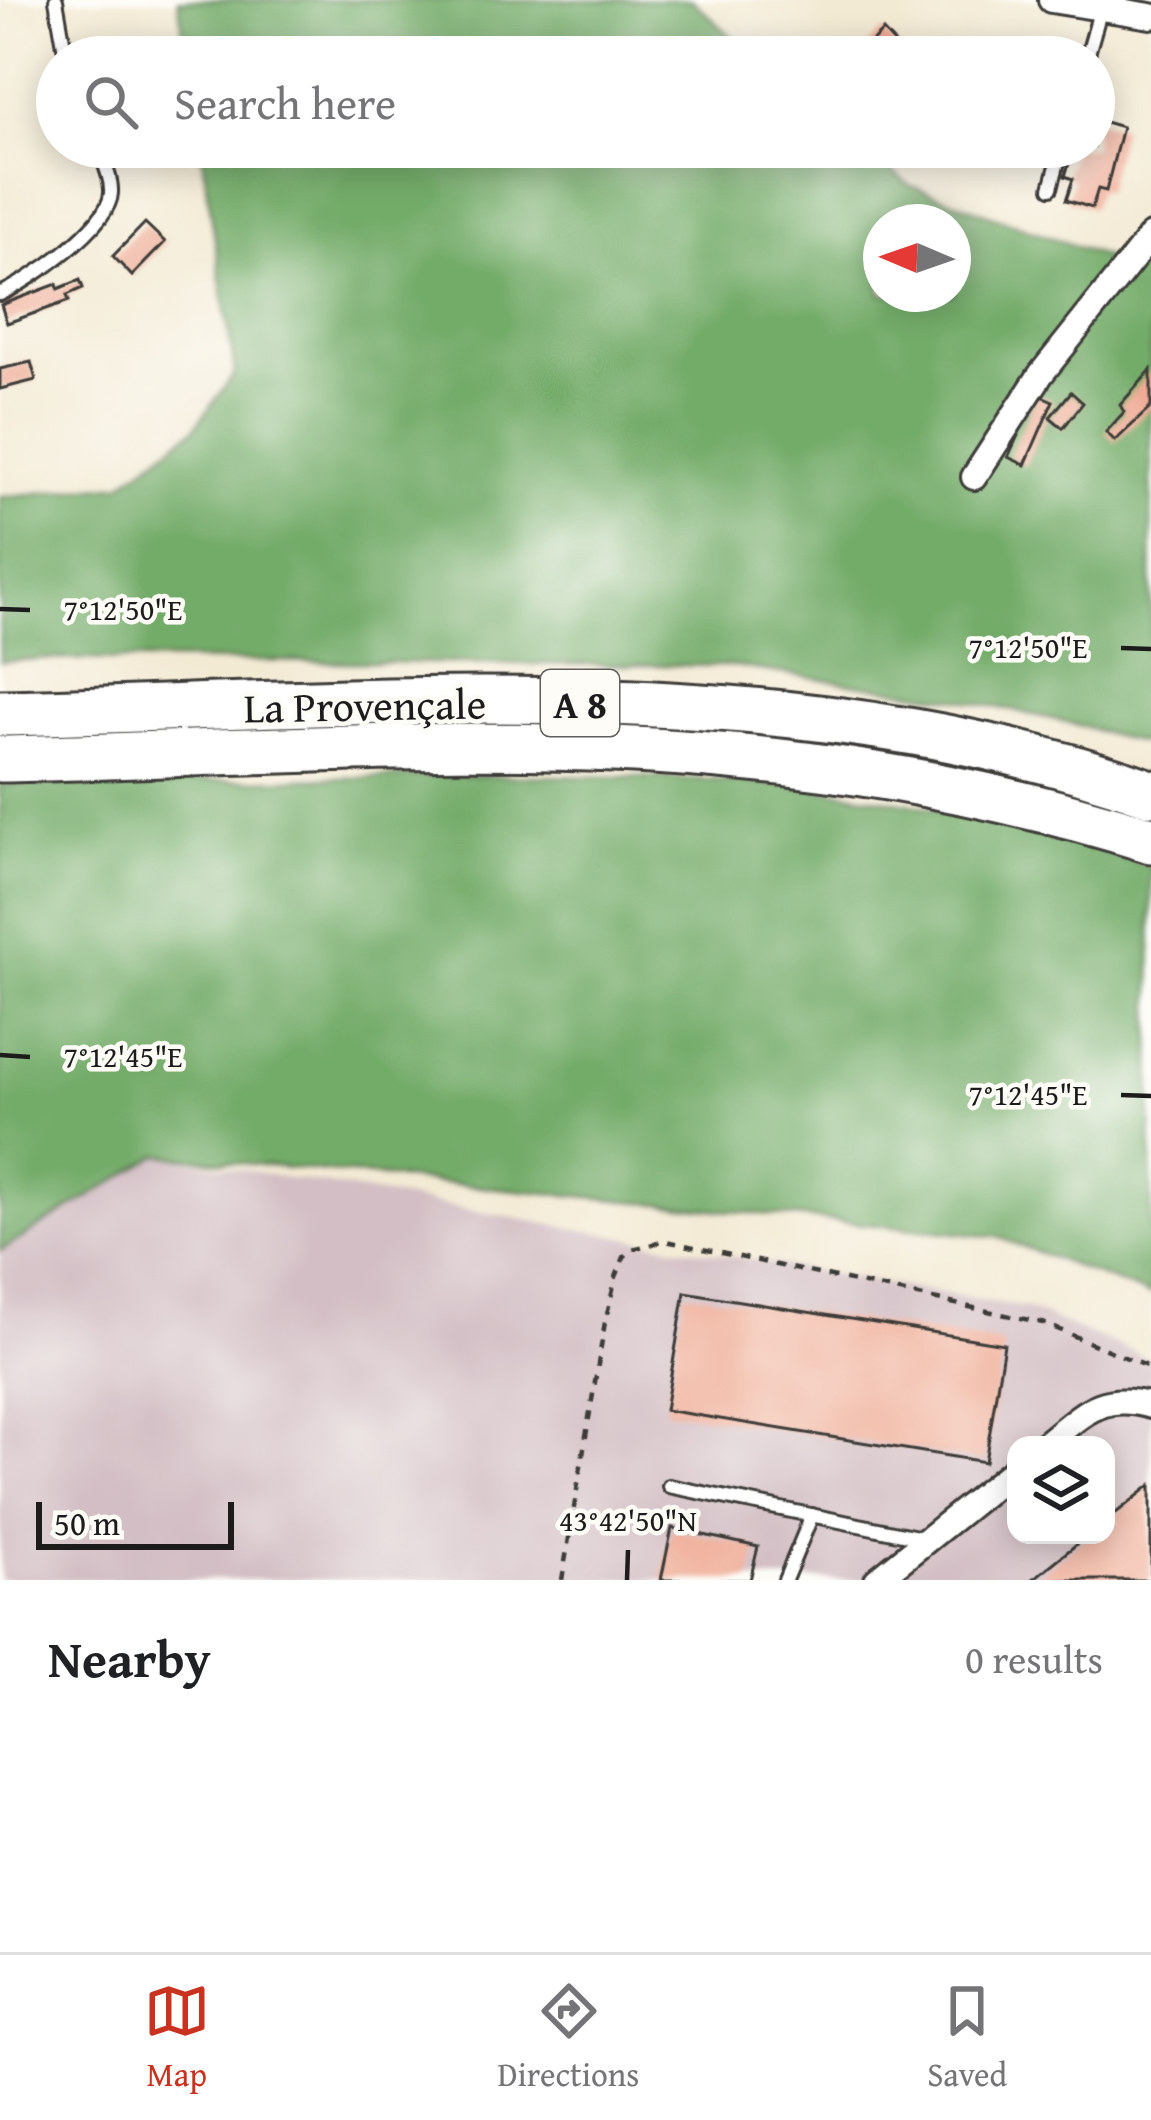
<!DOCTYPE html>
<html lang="en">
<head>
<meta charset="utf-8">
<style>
	body { margin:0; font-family:"Gentium Book Plus",serif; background:#f6f6f6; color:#202124 }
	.controls { position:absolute; right:36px; bottom:36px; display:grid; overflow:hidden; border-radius:24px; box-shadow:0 6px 30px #0003 }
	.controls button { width:108px; height:108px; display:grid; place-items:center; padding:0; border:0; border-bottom:3px solid #e0e0e0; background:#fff; color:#202124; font:60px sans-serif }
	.compass { position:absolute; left:863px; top:204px; width:108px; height:108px; border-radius:50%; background:#fff; box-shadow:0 6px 30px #0003; rotate:272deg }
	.scale { position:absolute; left:36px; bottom:30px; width:198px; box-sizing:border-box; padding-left:12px; border:6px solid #1c1c1c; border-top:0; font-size:33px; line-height:42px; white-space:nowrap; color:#1c1c1c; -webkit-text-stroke:9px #fdfcf7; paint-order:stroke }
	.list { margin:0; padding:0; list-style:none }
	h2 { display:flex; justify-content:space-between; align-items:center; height:156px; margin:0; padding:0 48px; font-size:51px }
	h2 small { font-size:39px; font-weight:400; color:#757577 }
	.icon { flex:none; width:66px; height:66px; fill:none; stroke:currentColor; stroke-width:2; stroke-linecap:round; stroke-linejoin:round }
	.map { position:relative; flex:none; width:1151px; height:1580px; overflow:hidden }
	.search { position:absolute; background:#fff; box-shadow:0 6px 30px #0003; left:36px; right:36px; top:36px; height:132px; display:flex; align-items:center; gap:30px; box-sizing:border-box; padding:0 42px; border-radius:66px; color:#757577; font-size:45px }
	.sheet { height:372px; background:#fff }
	nav { display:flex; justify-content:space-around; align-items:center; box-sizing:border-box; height:168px; border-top:3px solid #e0e0e0; background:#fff; font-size:33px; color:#757577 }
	nav a { display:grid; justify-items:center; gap:6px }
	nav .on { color:#c8321e }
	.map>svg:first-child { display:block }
</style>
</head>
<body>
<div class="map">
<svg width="1151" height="1580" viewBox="0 0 1151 1580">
	<rect width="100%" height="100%" fill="#fdfcf7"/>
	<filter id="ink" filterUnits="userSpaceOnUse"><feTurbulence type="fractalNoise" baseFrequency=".00833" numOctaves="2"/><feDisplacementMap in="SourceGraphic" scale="24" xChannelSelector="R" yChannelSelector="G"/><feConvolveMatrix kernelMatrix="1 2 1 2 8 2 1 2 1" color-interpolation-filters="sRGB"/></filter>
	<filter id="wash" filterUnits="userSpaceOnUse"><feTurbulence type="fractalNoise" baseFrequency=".004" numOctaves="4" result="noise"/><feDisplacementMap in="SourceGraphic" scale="48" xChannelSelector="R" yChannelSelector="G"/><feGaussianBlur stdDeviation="2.7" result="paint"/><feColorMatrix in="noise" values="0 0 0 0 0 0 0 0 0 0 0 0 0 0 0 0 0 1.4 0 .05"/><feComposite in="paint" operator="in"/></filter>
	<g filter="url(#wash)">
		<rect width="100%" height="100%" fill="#f3ead4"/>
		<!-- industrial -->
		<path fill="#d2bec4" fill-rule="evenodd" d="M158 1155 1026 1308 1151 1359V1580H0V1251ZM1016 1445H1106V1535H1016Z"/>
		<!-- forest -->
		<g fill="#73ab69" stroke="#486442" stroke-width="3" fill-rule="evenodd">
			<path d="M178 0H692L754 57H187Z"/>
			<path d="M201 147H861L909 185 1151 274V746L1066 722 959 699 733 666 50 659 0 662V497L121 484 194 429 235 373ZM881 222H953V294H881Z"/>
			<path d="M437 776C540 776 644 775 748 782 883 791 1022 825 1151 866V1295L997 1237 158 1155 0 1251V785Z"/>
		</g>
		<g id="blocks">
			<!-- building -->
			<g fill="#efab95">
				<path d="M883 31 907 57H869L863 50Z"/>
				<path d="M1094 119 1122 127 1106 191 1098 189 1092 208 1066 200 1073 179 1065 176 1074 147H1094Z"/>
				<path d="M145 223 165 242 132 276 113 256Z"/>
				<path d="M80 280 83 288 67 295 69 301 7 323 1 305 57 284 58 289Z"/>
				<path d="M31 362 36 380 0 389V369Z"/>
				<path d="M1151 370V407L1115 441 1106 432 1124 412 1120 405Z"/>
				<path d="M1071 392 1083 403 1063 428 1050 417Z"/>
				<path d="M1037 394 1053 401 1025 465 1008 457Z"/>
				<path d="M685 1292 1004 1344 985 1462 665 1410Z"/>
				<path d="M1151 1485V1580H1032L1088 1535H1106V1521Z"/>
				<path d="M672 1528 758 1547 750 1580H661Z"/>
			</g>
		</g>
	</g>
	<g filter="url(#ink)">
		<use href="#blocks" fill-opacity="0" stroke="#3c3b38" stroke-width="3"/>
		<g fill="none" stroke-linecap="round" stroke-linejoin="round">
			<defs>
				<g id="lane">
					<path d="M56 0 66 57"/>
					<path d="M1087 57 1101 8"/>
					<path d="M1051 188 1062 147"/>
					<path d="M0 294C28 282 110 226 111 193 112 178 103 161 98 147"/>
					<path d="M669 1486 927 1539"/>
					<path d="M785 1580 812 1515"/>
				</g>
				<g id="street">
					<path d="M1051 0 1151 16"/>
					<path d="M974 477 1041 374 1151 236"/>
					<path d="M1044 1445C1082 1415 1100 1391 1151 1406"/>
					<path d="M877 1580 1016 1468"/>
				</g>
				<g id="highway">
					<path d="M0 713C383 704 783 664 1151 793"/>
					<path d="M0 759C242 754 489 734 731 757 874 770 1014 797 1151 840"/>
				</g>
			</defs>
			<!-- lane casing -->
			<use href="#lane" stroke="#3c3b38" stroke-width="18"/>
			<!-- street casing -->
			<use href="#street" stroke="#3c3b38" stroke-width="30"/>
			<!-- highway casing -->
			<use href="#highway" stroke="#3c3b38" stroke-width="51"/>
			<!-- path -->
			<path stroke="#3c3b38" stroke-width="4.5" stroke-dasharray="9 9" stroke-linecap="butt" d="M562 1580 605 1322 616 1277 624 1257 632 1249 666 1241 1043 1323 1151 1368"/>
			<!-- lane -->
			<use href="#lane" stroke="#fff" stroke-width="12"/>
			<!-- street -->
			<use href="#street" stroke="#fff" stroke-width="24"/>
			<!-- highway -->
			<use href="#highway" stroke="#fff" stroke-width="45"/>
		</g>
	</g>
	<!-- ticks -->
	<path fill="none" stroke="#1c1c1c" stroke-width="4.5" d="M0 609 30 610M1121 648 1151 649M0 1055 30 1057M1121 1095 1151 1096M627 1580 628 1550"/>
	<g text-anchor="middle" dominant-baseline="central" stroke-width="9" stroke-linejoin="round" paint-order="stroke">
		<!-- shield labels -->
		<rect fill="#fdfcf7" stroke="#605f5e" stroke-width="3" x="541" y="670" width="78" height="66" rx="9"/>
		<g font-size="39" font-weight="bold" fill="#1c1c1c">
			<text x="580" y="703">A 8</text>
		</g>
		<!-- street labels -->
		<g font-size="42" fill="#1c1c1c" stroke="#fdfcf7">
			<text transform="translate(365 705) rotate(-1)">La Provençale</text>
		</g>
	</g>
	<g font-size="30" text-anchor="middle" fill="#1c1c1c" stroke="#fdfcf7" stroke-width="9" stroke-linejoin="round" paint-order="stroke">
		<text x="123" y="620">7°12'50"E</text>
		<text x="1028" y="658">7°12'50"E</text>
		<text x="123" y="1067">7°12'45"E</text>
		<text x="1028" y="1105">7°12'45"E</text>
		<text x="628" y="1531">43°42'50"N</text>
	</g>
</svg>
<div class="controls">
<button><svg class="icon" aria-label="layers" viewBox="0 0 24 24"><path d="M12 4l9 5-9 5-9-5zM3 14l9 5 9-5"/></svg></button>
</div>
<svg class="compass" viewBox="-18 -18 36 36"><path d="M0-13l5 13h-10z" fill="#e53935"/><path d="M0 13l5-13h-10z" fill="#757577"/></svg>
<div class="scale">50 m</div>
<div class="search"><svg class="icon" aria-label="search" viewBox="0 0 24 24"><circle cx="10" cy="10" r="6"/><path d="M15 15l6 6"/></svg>Search here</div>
</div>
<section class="sheet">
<h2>Nearby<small>0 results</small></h2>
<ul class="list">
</ul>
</section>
<nav>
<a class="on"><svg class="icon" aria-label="map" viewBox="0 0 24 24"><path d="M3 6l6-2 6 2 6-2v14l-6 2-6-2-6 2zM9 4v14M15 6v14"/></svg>Map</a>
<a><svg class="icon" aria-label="directions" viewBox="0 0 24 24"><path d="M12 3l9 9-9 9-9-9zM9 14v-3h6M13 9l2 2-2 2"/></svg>Directions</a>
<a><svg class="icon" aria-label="saved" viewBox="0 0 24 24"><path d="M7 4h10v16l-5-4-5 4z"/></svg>Saved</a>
</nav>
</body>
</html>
